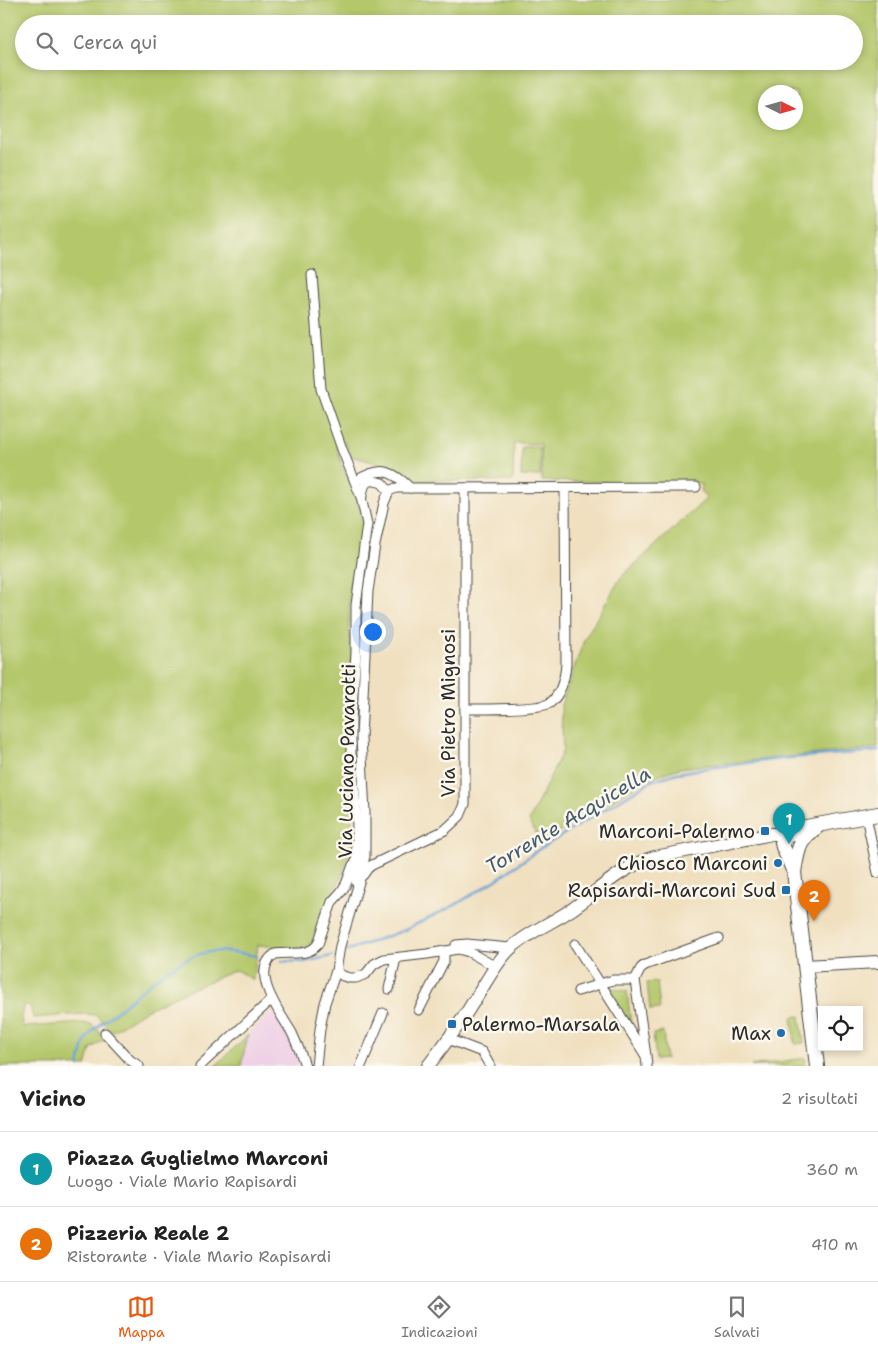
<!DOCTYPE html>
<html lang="it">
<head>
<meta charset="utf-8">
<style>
	body { margin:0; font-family:"Shantell Sans",sans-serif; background:#f2f2f2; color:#222 }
	.controls { position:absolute; right:15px; bottom:15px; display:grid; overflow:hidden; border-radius:0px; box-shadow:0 2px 8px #0003 }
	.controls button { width:45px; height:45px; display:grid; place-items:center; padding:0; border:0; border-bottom:1px solid #e0e0e0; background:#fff; color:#222; font:25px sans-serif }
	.compass { position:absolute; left:758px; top:85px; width:45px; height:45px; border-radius:50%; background:#fff; box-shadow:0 2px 8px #0003; rotate:95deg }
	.you { position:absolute; left:372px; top:631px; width:18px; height:18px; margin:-12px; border:4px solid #fff; border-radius:50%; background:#1a73e8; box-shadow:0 0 0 8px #1a73e833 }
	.badge { display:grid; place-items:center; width:32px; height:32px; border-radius:50%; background:#ea580c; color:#fff; font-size:16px; font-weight:700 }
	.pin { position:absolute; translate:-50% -41px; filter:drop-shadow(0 1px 2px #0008) }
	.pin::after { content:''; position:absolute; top:26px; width:18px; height:15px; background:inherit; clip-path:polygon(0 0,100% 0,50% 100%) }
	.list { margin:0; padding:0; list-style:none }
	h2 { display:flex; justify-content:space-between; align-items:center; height:65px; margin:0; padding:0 20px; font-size:21px }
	h2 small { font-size:16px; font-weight:400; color:#767676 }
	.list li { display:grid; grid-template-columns:32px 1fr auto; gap:15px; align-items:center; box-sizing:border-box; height:75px; padding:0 20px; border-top:1px solid #e0e0e0 }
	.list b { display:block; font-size:19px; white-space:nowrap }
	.list p { margin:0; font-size:16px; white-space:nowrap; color:#767676 }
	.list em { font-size:16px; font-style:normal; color:#767676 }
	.icon { flex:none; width:28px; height:28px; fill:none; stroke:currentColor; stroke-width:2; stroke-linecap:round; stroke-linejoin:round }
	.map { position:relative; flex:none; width:878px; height:1066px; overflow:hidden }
	.search { position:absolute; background:#fff; box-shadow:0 2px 8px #0003; left:15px; right:15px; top:15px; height:55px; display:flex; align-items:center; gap:12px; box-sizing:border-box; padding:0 18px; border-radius:28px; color:#767676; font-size:19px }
	.sheet { height:215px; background:#fff }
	nav { display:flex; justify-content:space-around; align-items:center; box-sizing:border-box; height:70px; border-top:1px solid #e0e0e0; background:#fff; font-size:14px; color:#767676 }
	nav a { display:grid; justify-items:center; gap:2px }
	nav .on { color:#ea580c }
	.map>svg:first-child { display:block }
</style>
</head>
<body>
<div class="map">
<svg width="878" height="1066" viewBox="0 0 878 1066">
	<rect width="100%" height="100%" fill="#fbf7ec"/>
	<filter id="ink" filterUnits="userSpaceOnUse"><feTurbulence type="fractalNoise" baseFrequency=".02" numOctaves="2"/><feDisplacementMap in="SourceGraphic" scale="10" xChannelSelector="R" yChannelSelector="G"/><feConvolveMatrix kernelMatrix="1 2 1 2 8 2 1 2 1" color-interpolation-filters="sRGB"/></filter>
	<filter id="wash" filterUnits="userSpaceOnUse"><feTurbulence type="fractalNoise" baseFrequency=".0096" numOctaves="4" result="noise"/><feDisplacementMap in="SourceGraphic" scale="20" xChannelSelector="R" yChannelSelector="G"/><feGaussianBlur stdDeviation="1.12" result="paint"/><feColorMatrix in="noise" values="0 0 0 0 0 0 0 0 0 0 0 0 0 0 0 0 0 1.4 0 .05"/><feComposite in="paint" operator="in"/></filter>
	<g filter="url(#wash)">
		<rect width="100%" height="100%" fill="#f0e0c0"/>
		<!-- built -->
		<path fill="#efd0e6" d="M274 1010 289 1035 301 1066H241L248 1035Z"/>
		<!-- green -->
		<g fill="#b4c76a" stroke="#70794a" fill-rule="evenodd">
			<path d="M0 0H878V748L680 768 649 778 541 843 529 821 563 750 561 705 584 640 621 577 707 498 701 492 702 484 542 481 541 444 514 443 513 481H409L396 468 350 456 345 442 336 444 343 469 352 485 361 513 363 527 350 595 349 625 352 653 344 739 348 760 352 823 350 850 341 878 323 912 313 942 306 947 297 949 258 945 253 980 236 970 175 996 146 1010 113 1031 108 1028 96 1015 84 1014 33 1018 30 1006 24 1004 21 1018 23 1027 83 1023 91 1024 99 1031 104 1040 91 1049 86 1066H0ZM24 24H854V61H24ZM766 92H796V122H766Z"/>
			<path d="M522 447H540V476H521Z"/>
			<path d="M657 982 660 1009 650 1010 647 983Z"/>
			<path d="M606 987 627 991 631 1024Z"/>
			<path d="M800 1016 804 1043 795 1044 792 1017Z"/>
			<path d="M663 1032 666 1059 656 1060 653 1034Z"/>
			<path d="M248 1035 241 1066H215Z"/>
			<path d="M805 1058 806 1066H751Z"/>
		</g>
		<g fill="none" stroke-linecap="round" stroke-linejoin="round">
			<!-- stream -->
			<g stroke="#67a0d6" stroke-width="2.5">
				<path d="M346 951 405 930 455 905 496 880 538 850 651 781 677 773 702 769 779 759 878 751"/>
				<path d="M282 961 304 962 332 956"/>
				<path d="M79 1066C81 1056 82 1046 88 1037 94 1027 110 1017 119 1009 145 988 171 961 204 953 222 949 240 953 257 956"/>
			</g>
		</g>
	</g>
	<g filter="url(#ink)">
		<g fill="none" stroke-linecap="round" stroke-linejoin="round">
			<defs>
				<g id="street">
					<path d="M312 275 321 389 342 449 361 497 367 524 356 605V653L351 720V753L357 819 356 882"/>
					<path d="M356 481C379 467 390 468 410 488"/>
					<path d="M362 496C364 481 368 478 382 483L389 491"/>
					<path d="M465 709C481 709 540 710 550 703 561 694 565 677 566 664L565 488"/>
					<path d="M866 816 878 873"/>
					<path d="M363 875 368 868 372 865 445 830 460 816 465 804V488"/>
					<path d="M575 944 646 1056 647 1066"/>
					<path d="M456 945 467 944 510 948"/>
					<path d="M336 971 343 976 350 978H356L366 974 374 964 384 959 427 954 458 949 469 952 496 967"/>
					<path d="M389 989 396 958"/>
					<path d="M578 991 613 980H635"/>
					<path d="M419 1010 444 961V951"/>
					<path d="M105 1033 130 1060 139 1066"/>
					<path d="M448 1039 482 1052 490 1066"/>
					<path d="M646 1056 635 980 641 968 645 965 719 938"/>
					<path d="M200 1066 272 999"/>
					<path d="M305 1066C302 1055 297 1044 292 1033 281 1014 248 972 275 954 290 951 307 958 318 944L332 902 341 892 346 884 353 865"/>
					<path d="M316 1066 320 1029 325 1003 336 971 340 946 360 879 365 856V812L361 738 368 591 375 545 384 503 389 491 396 488H410L696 487"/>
					<path d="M361 1066 383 1013"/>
				</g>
				<g id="secondary">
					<path d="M805 966 878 962"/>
					<path d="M428 1066C443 1046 459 1026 472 1004 483 988 497 960 511 948 531 930 557 921 578 905 602 887 625 865 655 857L772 834H789"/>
				</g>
				<g id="primary">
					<path d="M794 872C798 849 798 841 818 826"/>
					<path d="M817 1066 794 872 783 847 782 843 786 836 793 834 806 827 878 814"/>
				</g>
			</defs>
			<!-- street casing -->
			<use href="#street" stroke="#494641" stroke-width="11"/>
			<!-- secondary casing -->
			<use href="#secondary" stroke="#494641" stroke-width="14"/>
			<!-- primary casing -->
			<use href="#primary" stroke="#494641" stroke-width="16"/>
			<!-- street -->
			<use href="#street" stroke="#fff" stroke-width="9"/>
			<!-- secondary -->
			<use href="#secondary" stroke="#fff" stroke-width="12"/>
			<!-- primary -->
			<use href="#primary" stroke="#fff" stroke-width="14"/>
		</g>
	</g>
	<!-- markers -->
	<g fill="#1f6fb2" stroke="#fbf7ec" stroke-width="2">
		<rect x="760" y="826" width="10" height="10" rx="2.5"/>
		<circle cx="778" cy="863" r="5"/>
		<rect x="781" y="885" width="10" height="10" rx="2.5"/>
		<rect x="447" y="1019" width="10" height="10" rx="2.5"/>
		<circle cx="781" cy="1033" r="5"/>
	</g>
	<g text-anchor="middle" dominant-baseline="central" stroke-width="5" stroke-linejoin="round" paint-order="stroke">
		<!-- street labels -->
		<g font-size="19" fill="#2b2b2b" stroke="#fbf7ec">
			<text transform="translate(448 713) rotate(-90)">Via Pietro Mignosi</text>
			<text transform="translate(347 761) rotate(-89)">Via Luciano Pavarotti</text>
		</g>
		<!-- poi labels -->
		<g font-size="19" fill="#2b2b2b" stroke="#fbf7ec" text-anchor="end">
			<text x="755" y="831">Marconi-Palermo</text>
			<text x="768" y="863">Chiosco Marconi</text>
			<text x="776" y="890">Rapisardi-Marconi Sud</text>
			<text x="462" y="1024" text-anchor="start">Palermo-Marsala</text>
			<text x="771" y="1033">Max</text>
		</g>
		<!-- water labels -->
		<g font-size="20" font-style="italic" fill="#435a6f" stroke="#fbf7ec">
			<text transform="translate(568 820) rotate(-31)">Torrente Acquicella</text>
		</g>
	</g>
</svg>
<div class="controls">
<button><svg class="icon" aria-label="locate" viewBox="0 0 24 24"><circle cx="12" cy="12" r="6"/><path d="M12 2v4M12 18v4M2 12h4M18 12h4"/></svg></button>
</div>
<svg class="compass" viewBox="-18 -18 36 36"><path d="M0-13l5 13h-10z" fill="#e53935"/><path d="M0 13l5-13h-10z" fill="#767676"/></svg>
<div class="you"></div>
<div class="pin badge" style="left:789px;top:844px;background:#0f9aa8">1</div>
<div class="pin badge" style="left:814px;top:921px;background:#e8710a">2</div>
<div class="search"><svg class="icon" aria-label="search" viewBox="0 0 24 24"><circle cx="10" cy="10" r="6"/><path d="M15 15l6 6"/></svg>Cerca qui</div>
</div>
<section class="sheet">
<h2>Vicino<small>2 risultati</small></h2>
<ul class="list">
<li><span class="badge" style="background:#0f9aa8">1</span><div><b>Piazza Guglielmo Marconi</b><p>Luogo · Viale Mario Rapisardi</p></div><em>360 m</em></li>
<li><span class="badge" style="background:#e8710a">2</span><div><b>Pizzeria Reale 2</b><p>Ristorante · Viale Mario Rapisardi</p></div><em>410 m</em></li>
</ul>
</section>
<nav>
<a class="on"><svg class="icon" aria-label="map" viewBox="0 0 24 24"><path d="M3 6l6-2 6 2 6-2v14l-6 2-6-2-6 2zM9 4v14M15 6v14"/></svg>Mappa</a>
<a><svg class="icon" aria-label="directions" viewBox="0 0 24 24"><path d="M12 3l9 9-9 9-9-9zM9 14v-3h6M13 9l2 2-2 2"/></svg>Indicazioni</a>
<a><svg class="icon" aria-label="saved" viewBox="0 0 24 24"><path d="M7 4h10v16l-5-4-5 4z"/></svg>Salvati</a>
</nav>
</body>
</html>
